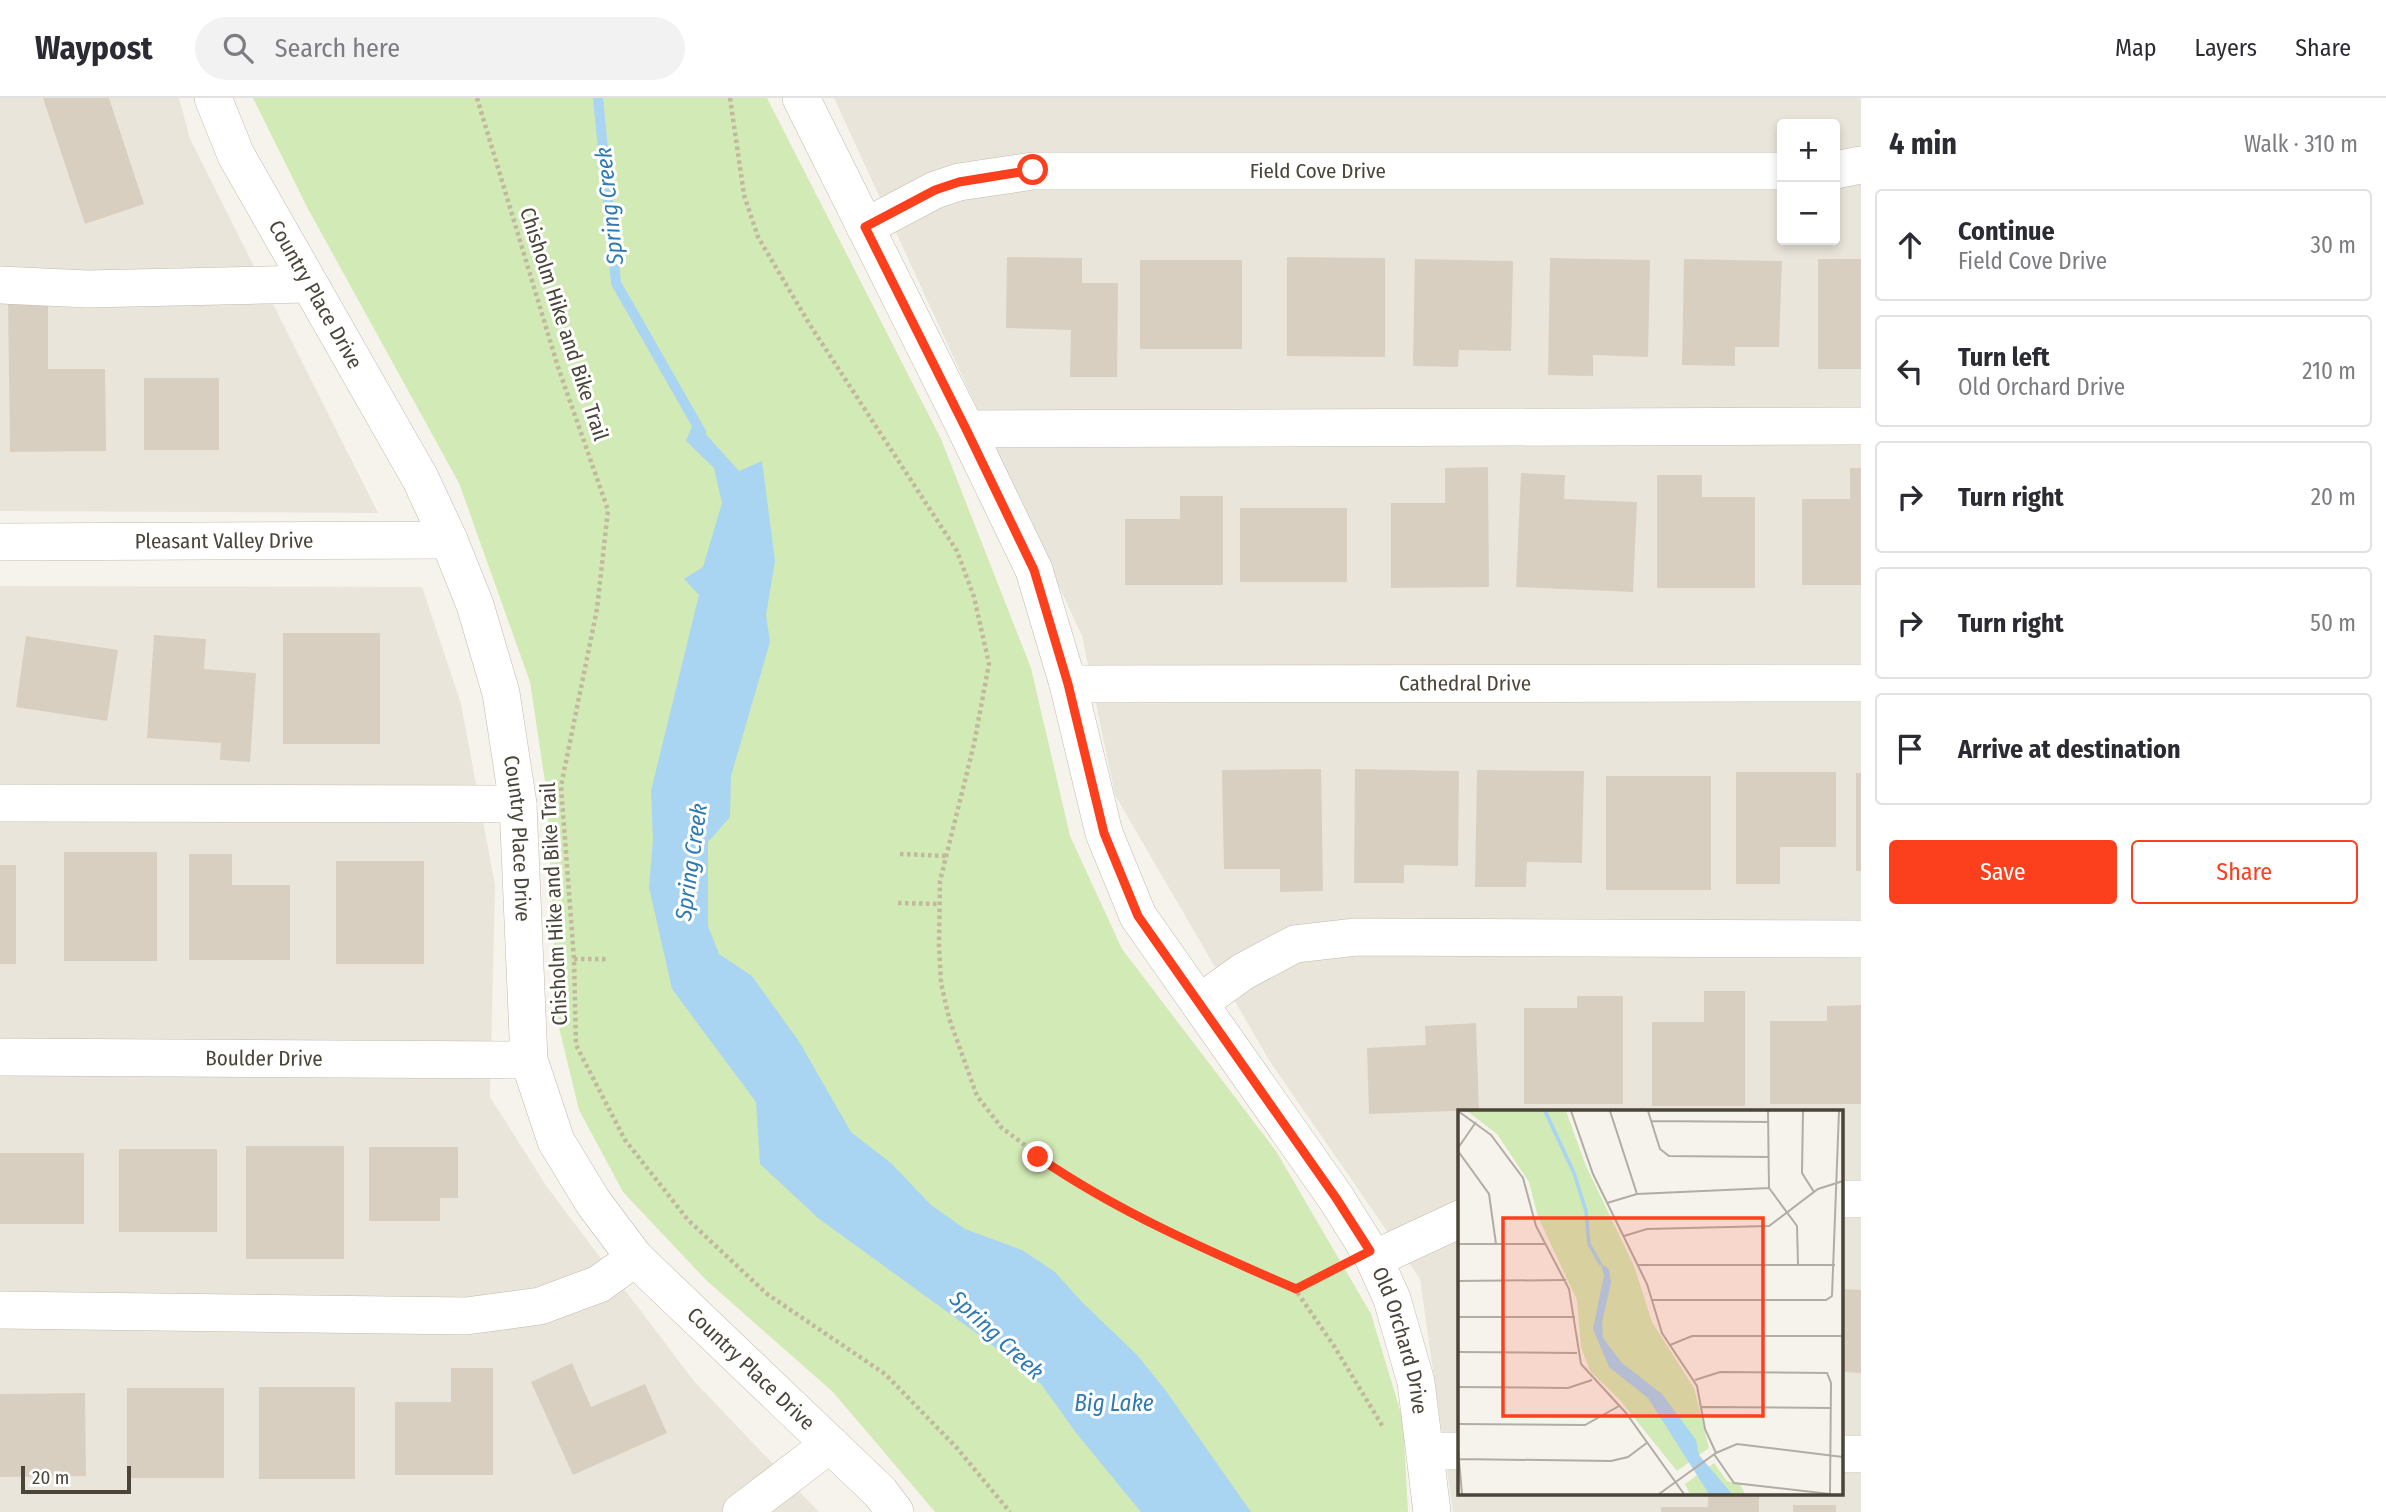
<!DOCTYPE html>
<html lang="en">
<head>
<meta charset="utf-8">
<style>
	body { margin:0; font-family:"Fira Sans Condensed",sans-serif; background:#f2f2f3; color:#2b2b33 }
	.controls { position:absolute; right:21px; top:21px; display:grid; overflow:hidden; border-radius:7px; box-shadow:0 4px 10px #0003 }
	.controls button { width:63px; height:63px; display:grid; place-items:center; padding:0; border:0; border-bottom:2px solid #e1e1e2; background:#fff; color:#2b2b33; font:35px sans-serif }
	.scale { position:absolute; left:21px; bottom:18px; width:110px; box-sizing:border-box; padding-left:7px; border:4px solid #4b4439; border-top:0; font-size:19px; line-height:24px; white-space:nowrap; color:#4b4439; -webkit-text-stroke:5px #fff; paint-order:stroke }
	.stop { position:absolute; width:21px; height:21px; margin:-16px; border:5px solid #fc3f1d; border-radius:50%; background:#fff }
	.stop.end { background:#fc3f1d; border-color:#fff; box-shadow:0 2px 7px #0008 }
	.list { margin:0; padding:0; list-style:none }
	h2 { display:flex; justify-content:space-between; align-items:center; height:91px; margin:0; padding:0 28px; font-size:30px }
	h2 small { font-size:23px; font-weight:400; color:#7c7c81 }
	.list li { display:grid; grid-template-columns:46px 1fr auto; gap:21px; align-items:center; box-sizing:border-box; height:112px; margin:0 14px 14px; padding:0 14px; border:2px solid #e1e1e2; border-radius:7px }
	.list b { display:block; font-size:26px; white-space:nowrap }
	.list p { margin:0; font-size:23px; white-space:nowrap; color:#7c7c81 }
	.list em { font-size:23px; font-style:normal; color:#7c7c81 }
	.actions { display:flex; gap:14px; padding:21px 28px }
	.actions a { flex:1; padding:16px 0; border:2px solid #fc3f1d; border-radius:7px; text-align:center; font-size:24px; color:#fc3f1d }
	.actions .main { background:#fc3f1d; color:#fff }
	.icon { flex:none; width:38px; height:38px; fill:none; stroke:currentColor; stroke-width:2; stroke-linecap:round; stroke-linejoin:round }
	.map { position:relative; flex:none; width:1861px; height:1414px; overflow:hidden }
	header { display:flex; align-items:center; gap:42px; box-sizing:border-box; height:98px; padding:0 35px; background:#fff; border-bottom:2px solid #e1e1e2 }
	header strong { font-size:33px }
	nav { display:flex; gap:38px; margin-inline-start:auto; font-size:24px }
	.search { width:490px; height:63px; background:#f2f2f3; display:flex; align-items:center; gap:18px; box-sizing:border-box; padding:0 24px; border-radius:38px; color:#7c7c81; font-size:26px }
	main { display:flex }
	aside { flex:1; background:#fff }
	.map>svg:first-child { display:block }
</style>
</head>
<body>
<header>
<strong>Waypost</strong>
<div class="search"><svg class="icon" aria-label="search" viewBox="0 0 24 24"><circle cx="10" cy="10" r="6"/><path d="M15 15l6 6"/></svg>Search here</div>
<nav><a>Map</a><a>Layers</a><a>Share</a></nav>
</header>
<main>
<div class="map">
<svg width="1861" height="1414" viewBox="0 0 1861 1414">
	<rect width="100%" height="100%" fill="#f6f3ec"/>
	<!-- residential -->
	<g fill="#eae5da" fill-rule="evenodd">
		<path d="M0 0H179L190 41 378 415 0 413Z"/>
		<path d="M834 0H1861V1414H1453L1420 1181 1269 962 1115 697 1082 538ZM1782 26H1835V142H1782ZM1460 1013H1842V1395H1460Z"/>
		<path d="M0 488 422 489 461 606 495 787 490 999 547 1089 693 1282 819 1414H0Z"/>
	</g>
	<!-- green -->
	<path fill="#d2eab5" d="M253 0H767L941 341 1031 570 1070 738 1122 851 1276 1053 1371 1216 1403 1322 1408 1414H935L833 1294 706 1182 623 1094 579 1012 557 921 547 697 530 584 459 385 307 109Z"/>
	<!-- water -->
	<path fill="#a9d4f2" d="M694 323 739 373 762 363 775 463 766 517 770 544 731 678 730 719 708 744V828L719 856 752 878 800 945 851 1034 892 1066 931 1107 965 1131 1022 1152 1055 1174 1082 1204 1138 1258 1166 1293 1251 1414H1141L1077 1336 1041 1286 979 1237 818 1120 760 1066 756 1004 672 891 649 789 653 742 651 693 699 497 684 481 703 469 722 405 714 370 686 343Z"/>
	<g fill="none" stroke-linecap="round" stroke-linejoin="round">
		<!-- stream -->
		<path stroke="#a9d4f2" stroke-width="10" d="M598 0 616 185 701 334"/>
	</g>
	<!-- building -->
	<g fill="#d8cfc1">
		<path d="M43 0H109L144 106 85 126Z"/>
		<path d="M1007 159 1082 160V185H1118L1117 279H1070L1071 232 1006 230Z"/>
		<path d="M1287 159 1385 160V259L1287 258Z"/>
		<path d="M1550 160 1650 162 1648 259 1593 257V278L1548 277Z"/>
		<path d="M1415 161 1513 163 1511 253 1459 252 1458 269 1413 268Z"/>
		<path d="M1684 161 1782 163 1779 249H1735V268L1682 267Z"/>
		<rect x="1818" y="161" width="43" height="110"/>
		<rect x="1140" y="162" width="102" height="89"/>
		<path d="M8 204H48V271H105L106 353 10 354Z"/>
		<rect x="144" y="280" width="75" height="72"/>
		<path d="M1488 369 1489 489 1391 490V405H1445V370Z"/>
		<path d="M1850 370H1861V487H1802V401H1850Z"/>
		<path d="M1521 375 1565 377 1564 401 1637 404 1633 494 1516 489Z"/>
		<path d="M1657 377H1702V399H1755V490H1657Z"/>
		<path d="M1180 398H1223V487H1125V421H1180Z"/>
		<rect x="1240" y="410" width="107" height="74"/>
		<rect x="283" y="535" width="97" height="111"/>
		<path d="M154 537 206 541 204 571 256 575 250 664 220 662 221 645 147 640Z"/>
		<path d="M26 538 118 552 107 623 16 609Z"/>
		<path d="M1321 671 1323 793 1280 794V771H1224L1222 672Z"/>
		<path d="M1355 671 1459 673 1458 768 1404 767V785H1354Z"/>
		<path d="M1477 672 1584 673 1582 765 1527 764 1526 789H1475Z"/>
		<path d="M1736 674H1836V749H1780V786H1736Z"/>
		<rect x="1856" y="675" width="5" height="98"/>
		<rect x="1606" y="678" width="105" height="114"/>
		<rect x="64" y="754" width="93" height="109"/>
		<path d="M189 756H232V787H290V862H189Z"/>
		<rect x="336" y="763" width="88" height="103"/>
		<rect x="0" y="767" width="16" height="99"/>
		<path d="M1704 893H1745V1008H1652V924H1704Z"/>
		<path d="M1577 898H1623V1006H1524V910H1577Z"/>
		<path d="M1861 907V1006H1770V923H1827V908Z"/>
		<path d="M1476 925 1479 1012 1369 1016 1367 950 1426 947 1425 928Z"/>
		<rect x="246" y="1048" width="98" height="113"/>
		<path d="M369 1049H458V1100H440V1123H369Z"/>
		<rect x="119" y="1051" width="98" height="83"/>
		<rect x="0" y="1055" width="84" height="71"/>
		<path d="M1842 1191 1861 1192V1275L1842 1274Z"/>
		<path d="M572 1265 591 1309 645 1286 667 1335 573 1377 531 1284Z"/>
		<path d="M451 1270H493V1377H395V1304H451Z"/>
		<rect x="259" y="1289" width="96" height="92"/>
		<rect x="127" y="1290" width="97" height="90"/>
		<path d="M85 1295 86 1378 0 1379V1296Z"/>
		<path d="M1708 1395H1759V1414H1661V1409H1708Z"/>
		<rect x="1793" y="1407" width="43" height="7"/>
	</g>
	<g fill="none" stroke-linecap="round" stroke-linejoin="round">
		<defs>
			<g id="minor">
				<path id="s1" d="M213 0 236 57 420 380 449 442 475 507 501 595 518 706 529 962 556 1043 593 1104 635 1160 880 1394 895 1414"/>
				<path id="s2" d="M801 0 966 331 1034 472 1068 586 1104 735 1138 818 1336 1100 1374 1161 1392 1201 1416 1284 1432 1414"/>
				<path d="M1835 72 1861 67"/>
				<path id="s3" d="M865 129 935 92 959 84 1033 73H1782"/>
				<path d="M0 187 87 191 308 186"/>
				<path d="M966 331 1861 328"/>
				<path id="s4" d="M0 444 449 442"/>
				<path id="s5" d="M1068 586 1861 585"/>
				<path d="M0 705 518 706"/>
				<path d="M1199 905 1244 873 1295 846 1356 839 1861 841"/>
				<path id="s6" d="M0 959 529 962"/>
				<path d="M1842 1101H1861"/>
				<path d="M1374 1161 1460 1121"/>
				<path d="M0 1212 466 1218 540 1208 599 1186 635 1160"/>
				<path d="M1425 1353H1460"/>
				<path d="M1842 1356H1861"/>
				<path d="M741 1414 830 1346"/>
			</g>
		</defs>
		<!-- minor casing -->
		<use href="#minor" stroke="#c2bbae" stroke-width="38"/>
		<!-- path -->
		<g stroke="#c4b79f" stroke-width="4.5" stroke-dasharray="3.5 3.5" stroke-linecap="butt">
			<path d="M477 0 558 269 608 412 597 511 561 688 574 861 576 947 625 1042 688 1122 767 1196 885 1276 956 1349 1010 1414"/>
			<path d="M730 0 744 97 758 139 810 227 957 453 974 499 989 566 974 646 940 783 939 847 941 885 949 920 977 998 1002 1030 1077 1086 1183 1142 1295 1191 1334 1248 1383 1329"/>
			<path d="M900 756 947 758"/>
			<path d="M898 805 940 806"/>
			<path d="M574 861H609"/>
			<path d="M1295 1191 1338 1168"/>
		</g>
		<!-- minor -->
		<use href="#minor" stroke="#fff" stroke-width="37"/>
	</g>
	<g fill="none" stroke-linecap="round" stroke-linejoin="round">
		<!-- route -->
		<path stroke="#fc3f1d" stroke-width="9" d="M1033 72 959 84 935 92 865 129 966 331 1034 472 1068 586 1104 735 1138 818 1336 1100 1370 1153 1296 1191C1206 1152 1118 1114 1038 1059"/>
	</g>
	<g text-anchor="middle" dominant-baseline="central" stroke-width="6" stroke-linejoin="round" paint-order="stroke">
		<!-- street labels -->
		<g font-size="21" fill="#4b4439" stroke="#fff">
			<text stroke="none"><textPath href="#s3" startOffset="464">Field Cove Drive</textPath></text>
			<text stroke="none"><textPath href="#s1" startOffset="222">Country Place Drive</textPath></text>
			<text transform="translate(564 226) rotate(72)">Chisholm Hike and Bike Trail</text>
			<text stroke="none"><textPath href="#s4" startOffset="224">Pleasant Valley Drive</textPath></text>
			<text stroke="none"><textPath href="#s5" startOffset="397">Cathedral Drive</textPath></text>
			<text stroke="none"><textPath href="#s1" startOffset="810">Country Place Drive</textPath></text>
			<text transform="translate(554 806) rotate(-93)">Chisholm Hike and Bike Trail</text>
			<text stroke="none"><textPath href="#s6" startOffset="264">Boulder Drive</textPath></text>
			<text stroke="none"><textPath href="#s2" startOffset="1391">Old Orchard Drive</textPath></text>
			<text stroke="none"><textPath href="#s1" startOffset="1419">Country Place Drive</textPath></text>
		</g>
		<!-- water labels -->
		<g font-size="23" font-style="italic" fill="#2e7ab2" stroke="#fff">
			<text transform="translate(609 108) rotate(-96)">Spring Creek</text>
			<text transform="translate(691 764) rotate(-82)">Spring Creek</text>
			<text transform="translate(997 1237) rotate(43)">Spring Creek</text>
			<text x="1114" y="1305">Big Lake</text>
		</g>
	</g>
	<!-- overview -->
	<g transform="translate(1458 1012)">
		<rect width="385" height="385" fill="#f6f3ec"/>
		<path d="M9 1H108L128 56 176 156 194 212 236 278 251 338 219 361 161 289 132 261 123 237 119 190 80 107 71 72 39 24ZM256 353 269 371 282 374 287 384H232L227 374Z" fill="#d2eab5"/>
		<path d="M142 153 151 159 153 173 144 212 145 228 164 253 204 284 238 330 241 345 274 384H251L190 288 151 257 135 219 146 165Z" fill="#a9d4f2"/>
		<path fill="none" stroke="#a9d4f2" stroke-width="3.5" d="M87 1 116 63 128 101 131 134 143 155"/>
		<path fill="none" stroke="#b2ada4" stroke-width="2" d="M0 1 33 25 65 68 78 116 111 179 123 254 168 303 226 384M113 1 135 64 189 174 204 223 239 276 247 319 258 343M152 1 179 84M190 1 202 39 211 46 310 47M310 1 311 78 339 116 340 154M345 1 344 63 356 82M193 11 310 12M0 38 18 12M0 41 31 84 38 134M149 93 179 84 311 78M166 126 189 119 311 116 360 79 385 71M0 134H88M180 155H377M0 171 108 170M194 190H368L374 186 381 1M0 207H117M212 235 234 226H385M0 242 119 243M237 270 262 262 369 263 373 273 372 384M0 277 110 278 134 270M244 297 373 298M0 314 127 315 161 296M0 339 4 384M256 344 276 373 372 384M0 349 153 351 170 347 190 332M201 384 258 343 279 334 385 347"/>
		<path fill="#fc3f1d" fill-opacity="0.15" stroke="#fc3f1d" stroke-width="3.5" d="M45 108H305V306H45Z"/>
		<rect width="385" height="385" fill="none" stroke="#4b4439" stroke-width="3.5"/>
	</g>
</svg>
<div class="controls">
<button>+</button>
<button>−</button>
</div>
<div class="scale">20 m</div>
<div class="stop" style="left:1033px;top:72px"></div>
<div class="stop end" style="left:1038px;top:1059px"></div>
</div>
<aside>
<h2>4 min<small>Walk · 310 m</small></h2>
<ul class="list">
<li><svg class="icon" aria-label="ahead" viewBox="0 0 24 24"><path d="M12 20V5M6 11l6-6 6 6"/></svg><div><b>Continue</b><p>Field Cove Drive</p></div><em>30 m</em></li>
<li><svg class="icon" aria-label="left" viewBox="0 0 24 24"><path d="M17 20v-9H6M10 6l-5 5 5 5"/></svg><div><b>Turn left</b><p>Old Orchard Drive</p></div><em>210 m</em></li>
<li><svg class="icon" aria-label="right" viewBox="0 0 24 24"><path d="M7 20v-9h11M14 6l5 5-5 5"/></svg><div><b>Turn right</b></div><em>20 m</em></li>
<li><svg class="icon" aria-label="right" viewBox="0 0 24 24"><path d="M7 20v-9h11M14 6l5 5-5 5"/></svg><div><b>Turn right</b></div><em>50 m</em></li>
<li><svg class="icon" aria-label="arrive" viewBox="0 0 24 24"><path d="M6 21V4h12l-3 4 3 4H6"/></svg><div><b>Arrive at destination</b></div></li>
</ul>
<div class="actions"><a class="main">Save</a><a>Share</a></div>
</aside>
</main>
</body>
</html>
